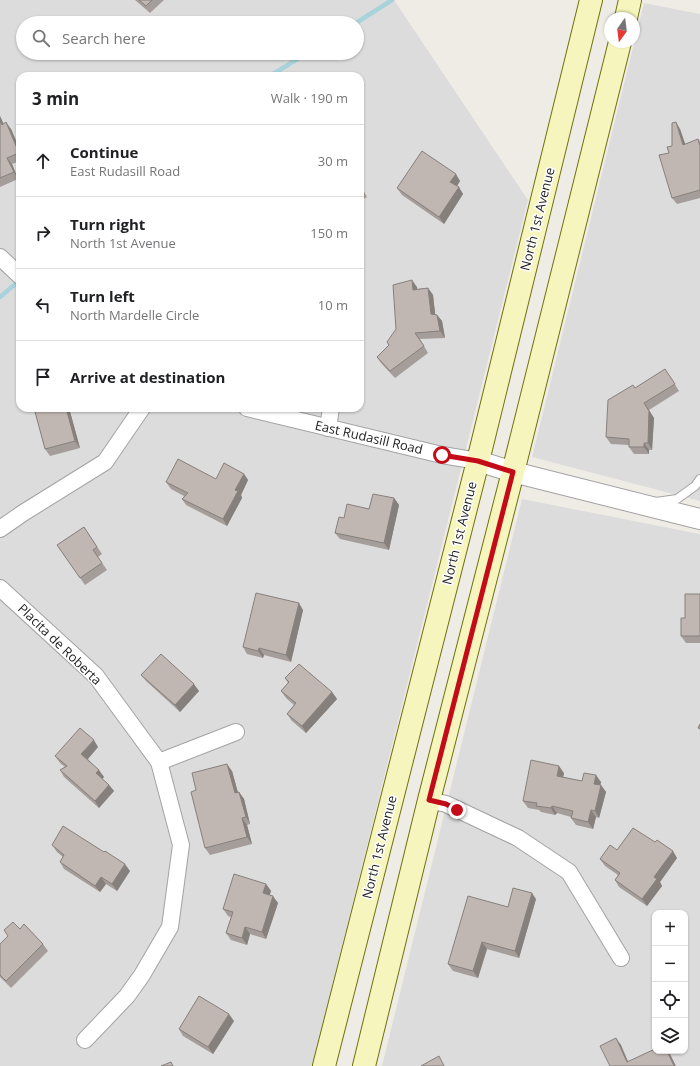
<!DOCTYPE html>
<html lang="en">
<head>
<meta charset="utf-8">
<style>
	body { margin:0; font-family:"Open Sans",sans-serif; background:#f2f2f2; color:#202124 }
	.controls { position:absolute; right:12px; bottom:12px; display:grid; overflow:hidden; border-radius:8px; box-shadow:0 1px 3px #0004 }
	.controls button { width:36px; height:36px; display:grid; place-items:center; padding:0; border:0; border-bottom:1px solid #e0e0e0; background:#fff; color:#202124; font:20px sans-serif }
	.compass { position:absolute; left:604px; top:12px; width:36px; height:36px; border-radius:50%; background:#fff; box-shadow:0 1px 3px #0004; rotate:194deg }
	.stop { position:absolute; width:12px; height:12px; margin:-9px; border:3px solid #c40b18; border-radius:50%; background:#fff }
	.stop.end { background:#c40b18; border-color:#fff; box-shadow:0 1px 4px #0008 }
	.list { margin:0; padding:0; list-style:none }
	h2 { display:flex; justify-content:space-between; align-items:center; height:52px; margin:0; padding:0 16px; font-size:17px }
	h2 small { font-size:13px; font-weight:400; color:#757577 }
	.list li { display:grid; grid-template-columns:26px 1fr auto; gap:12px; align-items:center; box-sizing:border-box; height:72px; padding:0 16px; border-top:1px solid #e0e0e0 }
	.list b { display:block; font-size:15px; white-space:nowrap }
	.list p { margin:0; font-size:13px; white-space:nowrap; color:#757577 }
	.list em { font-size:13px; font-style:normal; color:#757577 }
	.icon { flex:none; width:22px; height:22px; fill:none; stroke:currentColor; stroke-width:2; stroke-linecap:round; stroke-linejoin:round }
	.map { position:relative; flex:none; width:700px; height:1066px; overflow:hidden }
	.search { position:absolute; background:#fff; box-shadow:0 1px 3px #0004; left:16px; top:16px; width:348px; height:44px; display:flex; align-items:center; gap:10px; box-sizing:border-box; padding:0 14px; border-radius:22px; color:#757577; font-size:15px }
	.panel { position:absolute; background:#fff; box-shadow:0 1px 3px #0004; left:16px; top:72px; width:348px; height:340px; border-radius:12px }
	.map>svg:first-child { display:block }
</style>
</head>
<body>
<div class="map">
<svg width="700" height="1066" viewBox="0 0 700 1066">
	<rect width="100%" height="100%" fill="#efece6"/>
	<!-- residential -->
	<g fill="#dddcdc" fill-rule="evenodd">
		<path d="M0 0H394L528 200 312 1066H0ZM23 23H357V53H23ZM20 76H360V408H20Z"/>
		<path d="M644 3 700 14V501L532 457Z"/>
		<path d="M522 499 700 534V1066H382ZM655 913H685V1051H655Z"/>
	</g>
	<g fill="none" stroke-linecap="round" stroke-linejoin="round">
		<!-- stream -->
		<g stroke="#a9d3db" stroke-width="4.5">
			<path d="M356 23 392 0"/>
			<path d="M270 76 307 53"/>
			<path d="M0 297 20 280"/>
		</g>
		<defs>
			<path id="service" d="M656 502 677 499 695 486 700 479"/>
			<g id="minor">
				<path d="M0 257 20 276"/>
				<path d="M247 408 442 455 478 461"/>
				<path d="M328 428 331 408"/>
				<path d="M0 529 23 513 105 462 142 408"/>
				<path d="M0 588 96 676 159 762 181 845 170 927 142 975 127 996 85 1040"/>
				<path d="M159 762 236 732"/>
				<path d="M429 800 446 804 518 838 569 872 621 958"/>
			</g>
			<path id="tertiary" d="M478 461 513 472 700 519"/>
			<g id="secondary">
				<path d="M626 18 630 0"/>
				<path d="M324 1066 478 461 591 0"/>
				<path d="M364 1066 429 800 513 472 620 42"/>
			</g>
		</defs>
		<!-- service casing -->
		<use href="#service" stroke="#a3a3a3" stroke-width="10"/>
		<!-- minor casing -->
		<use href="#minor" stroke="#a3a3a3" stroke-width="18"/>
		<!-- tertiary casing -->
		<use href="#tertiary" stroke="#a3a3a3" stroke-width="22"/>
		<!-- secondary casing -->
		<use href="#secondary" stroke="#6e720b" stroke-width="24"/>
		<!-- service -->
		<use href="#service" stroke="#fff" stroke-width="8"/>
		<!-- minor -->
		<use href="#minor" stroke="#fff" stroke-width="16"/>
		<!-- tertiary -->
		<use href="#tertiary" stroke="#fff" stroke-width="20"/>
		<!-- secondary -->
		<use href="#secondary" stroke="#f6f5bd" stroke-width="22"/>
	</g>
	<!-- wall -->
	<g fill="#a59d9a">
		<path d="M135 0H164L150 13Z"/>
		<path d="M0 116 3 124 11 129 20 150V161L12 164 18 179 0 187Z"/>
		<path d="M680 129 685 144 698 139 700 141V198L677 204 672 198 669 153 672 146Z"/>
		<path d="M460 181 457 186 463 194 444 224 402 195 397 188Z"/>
		<path d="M360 185 367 197 360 201Z"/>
		<path d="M417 287V289L428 288 433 295 435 314 437 315 442 321 445 338 420 339 428 353 395 378 381 363 377 357 389 345Z"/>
		<path d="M670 376 679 391 649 410 654 418 652 450H649V454H634L629 447V445L611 444 606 437 635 388Z"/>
		<path d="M34 408H69L80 448 50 456 45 449Z"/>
		<path d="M244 474 248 480 241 495 242 498 227 526 186 505 182 499 184 496 171 489 166 482 216 479Z"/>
		<path d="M394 498 399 505 389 550 340 539 335 533 344 518 369 509Z"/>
		<path d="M84 527 102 554 98 557 107 570 85 585 57 545Z"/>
		<path d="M700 594V643H686L681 636 685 618Z"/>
		<path d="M303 610 291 662 264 655 263 658 247 654 243 647Z"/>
		<path d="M141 675 199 691 180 712 146 681Z"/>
		<path d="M285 678 332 692 337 699 306 733 292 721 287 714 294 705 286 698 281 691 288 683Z"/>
		<path d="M98 747 88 759 104 777 102 779 109 785 114 791 99 808 64 777 60 770 65 767 60 763 55 756Z"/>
		<path d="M232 771 238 793 239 792 244 799 250 824 247 825 252 844 210 855 205 848 196 790Z"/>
		<path d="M564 773 563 777 582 781 601 782 600 785 606 792 599 818 596 817 593 829 576 825 571 818V817L557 813 555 815 541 812 539 810 528 808 523 801Z"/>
		<path d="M52 845 130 871 117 891 106 884 100 892 64 869 60 862 63 857 57 852Z"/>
		<path d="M617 850 677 858 660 882 662 886 647 906 619 887 615 880 618 875 605 866 600 859Z"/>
		<path d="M266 884 271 891 269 895 278 903 266 939 250 934 247 945 231 940 226 933 231 917 228 916 223 909Z"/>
		<path d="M536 899 519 958 487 949 478 978 453 971 448 964 508 907Z"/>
		<path d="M20 929 43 944 48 951 11 988 0 977V944Z"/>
		<path d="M234 1021 213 1054 183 1036 179 1029Z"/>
	</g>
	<!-- shaded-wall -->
	<g fill="#86807d">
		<path d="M0 116 7 131 2 125 0 121Z"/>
		<path d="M6 122 11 129 20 150V154Z"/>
		<path d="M676 122 680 129 688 152 683 145Z"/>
		<path d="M7 158 12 164 18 179 14 172Z"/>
		<path d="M456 174 460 181 455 189 450 182Z"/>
		<path d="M459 187 463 194 444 224 439 217Z"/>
		<path d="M412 280 417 287 418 297 413 290Z"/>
		<path d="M428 288 433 295 436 321 431 314Z"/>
		<path d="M437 315 442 321 445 338 440 331Z"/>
		<path d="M644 403 654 418 652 450 648 443Z"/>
		<path d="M66 408H69L80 448 75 441Z"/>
		<path d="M644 443 649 450V454L644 447Z"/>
		<path d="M244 474 248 480 241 495 242 498 227 526 223 519 235 490Z"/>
		<path d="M394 498 399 505 389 550 384 543Z"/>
		<path d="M299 603 303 610 291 662 286 655Z"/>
		<path d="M259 648 264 655 263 658 258 651Z"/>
		<path d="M194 684 199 691 180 712 175 705Z"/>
		<path d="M332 692 337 699 306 733 302 726Z"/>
		<path d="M94 740 98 747 86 761 81 754Z"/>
		<path d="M227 764 232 771 240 800 235 793Z"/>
		<path d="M559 766 564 773 562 783 557 776Z"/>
		<path d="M99 770 104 777 101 780 96 773Z"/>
		<path d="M596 775 601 782 599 790 594 784Z"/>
		<path d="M109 785 114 791 99 808 95 801Z"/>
		<path d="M601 785 606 792 599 818 595 811Z"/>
		<path d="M239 792 244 799 250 824 246 817Z"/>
		<path d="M552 806 557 813 555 815 551 808Z"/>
		<path d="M591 810 596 817 593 829 588 822Z"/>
		<path d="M242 818 247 825 252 844 247 837Z"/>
		<path d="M673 851 677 858 660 882 662 886 647 906 642 899 654 877Z"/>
		<path d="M125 864 130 871 117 891 112 884Z"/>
		<path d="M101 877 106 884 100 892 95 886Z"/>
		<path d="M266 884 271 891 268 900 263 893Z"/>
		<path d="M532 893 536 899 519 958 515 951Z"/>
		<path d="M273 896 278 903 266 939 262 932Z"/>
		<path d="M245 927 250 934 247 945 242 938Z"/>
		<path d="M482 942 487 949 478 978 473 971Z"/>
		<path d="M229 1014 234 1021 213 1054 208 1047Z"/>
		<path d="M616 1038 621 1045 630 1066 627 1062Z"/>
		<path d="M667 1051H669V1052L676 1066H674Z"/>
	</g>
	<!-- building -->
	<g fill="#c0b7b3" stroke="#86807d">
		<path d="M139 0H152L146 6Z"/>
		<path d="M0 121 2 125 6 122 19 153 7 158 14 172 0 178Z"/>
		<path d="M676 122 683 145 698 139 700 146V190L672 198 659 155 669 153 667 147 672 146V123Z"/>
		<path d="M422 151 456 174 450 182 459 187 439 217 397 188Z"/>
		<path d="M412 280 413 290 428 288 431 314 437 315 440 331 415 333 424 346 390 371 377 357 389 345 387 342 396 329 393 285Z"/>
		<path d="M665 369 675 384 644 403 649 411 648 443H644V447H629V439L606 437 608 400 633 385 635 388Z"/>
		<path d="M34 408H66L75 441 45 449Z"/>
		<path d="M178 459 216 479 224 463 244 474 235 490 238 491 223 519 182 499 188 493 166 482Z"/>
		<path d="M373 494 394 498 384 543 335 533 339 517 344 518 347 504 369 509Z"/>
		<path d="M84 527 97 547 93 550 102 563 80 578 57 545Z"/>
		<path d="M256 593 299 603 286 655 259 648 258 651 243 647Z"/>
		<path d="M685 594H700V636H681V618H685Z"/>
		<path d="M161 654 194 684 175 705 141 675Z"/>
		<path d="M299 664 332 692 302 726 287 714 296 703 281 691 289 682 285 678Z"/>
		<path d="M700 724V729L698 728Z"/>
		<path d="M80 728 94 740 81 754 99 770 96 773 109 785 95 801 60 770 67 766 55 756Z"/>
		<path d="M531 760 559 766 557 776 582 781 584 773 596 775 594 784 601 785 595 811 591 810 588 822 571 818 573 811 552 806 551 808 536 806 537 803 523 801Z"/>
		<path d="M227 764 235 793 239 792 246 817 242 818 247 837 205 848 191 792 196 790 192 773Z"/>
		<path d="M63 826 104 852 105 851 125 864 112 884 101 877 95 886 60 862 64 855 52 845Z"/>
		<path d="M633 828 655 842 657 840 673 851 654 877 657 879 642 899 615 880 620 873 600 859 610 845 617 850Z"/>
		<path d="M234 874 266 884 263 893 273 896 262 932 245 927 242 938 226 933 233 912 223 909Z"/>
		<path d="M513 888 532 893 515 951 482 942 473 971 448 964 468 896 508 907Z"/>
		<path d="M13 922 20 929 24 924 43 944 6 981 0 975V944L8 936 4 930Z"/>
		<path d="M199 996 229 1014 208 1047 179 1029Z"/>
		<path d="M616 1038 627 1062 655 1049V1051H667L674 1066H610L600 1046Z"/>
		<path d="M439 1056 444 1066H421Z"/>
		<path d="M171 1062 173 1066H161Z"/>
	</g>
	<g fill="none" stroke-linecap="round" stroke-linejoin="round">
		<!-- route -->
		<path stroke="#c40b18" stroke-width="5" d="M442 455 478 461 513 472 429 800 446 804 457 810"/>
	</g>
	<g text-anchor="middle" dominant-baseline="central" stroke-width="3" stroke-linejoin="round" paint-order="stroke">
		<!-- street labels -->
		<g font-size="13" fill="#1f1f1f" stroke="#fff">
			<text transform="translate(537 219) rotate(-76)">North 1st Avenue</text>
			<text transform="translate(369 437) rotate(13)">East Rudasill Road</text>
			<text transform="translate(459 533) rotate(-76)">North 1st Avenue</text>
			<text transform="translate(60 644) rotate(44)">Placita de Roberta</text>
			<text transform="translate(379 847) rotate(-76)">North 1st Avenue</text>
		</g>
	</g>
</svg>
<div class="controls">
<button>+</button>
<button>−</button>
<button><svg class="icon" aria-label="locate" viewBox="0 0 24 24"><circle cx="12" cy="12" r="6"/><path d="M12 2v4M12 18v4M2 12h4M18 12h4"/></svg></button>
<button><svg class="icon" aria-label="layers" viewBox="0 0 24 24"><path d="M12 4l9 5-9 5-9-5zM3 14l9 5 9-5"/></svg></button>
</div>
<svg class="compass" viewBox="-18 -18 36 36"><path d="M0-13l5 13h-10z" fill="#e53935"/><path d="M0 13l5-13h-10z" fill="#757577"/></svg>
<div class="stop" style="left:442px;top:455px"></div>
<div class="stop end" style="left:457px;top:810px"></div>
<div class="search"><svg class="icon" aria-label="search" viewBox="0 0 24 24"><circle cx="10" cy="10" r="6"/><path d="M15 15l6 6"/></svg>Search here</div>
<section class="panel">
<h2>3 min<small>Walk · 190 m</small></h2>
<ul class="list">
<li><svg class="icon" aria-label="ahead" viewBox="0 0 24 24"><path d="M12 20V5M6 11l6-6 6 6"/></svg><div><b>Continue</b><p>East Rudasill Road</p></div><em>30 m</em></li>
<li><svg class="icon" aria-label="right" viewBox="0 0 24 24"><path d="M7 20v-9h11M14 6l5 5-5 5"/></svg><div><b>Turn right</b><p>North 1st Avenue</p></div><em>150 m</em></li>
<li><svg class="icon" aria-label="left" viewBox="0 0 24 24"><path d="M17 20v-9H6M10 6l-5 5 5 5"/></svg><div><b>Turn left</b><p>North Mardelle Circle</p></div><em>10 m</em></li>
<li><svg class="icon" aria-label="arrive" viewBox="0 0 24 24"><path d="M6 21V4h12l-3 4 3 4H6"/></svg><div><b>Arrive at destination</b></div></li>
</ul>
</section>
</div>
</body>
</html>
